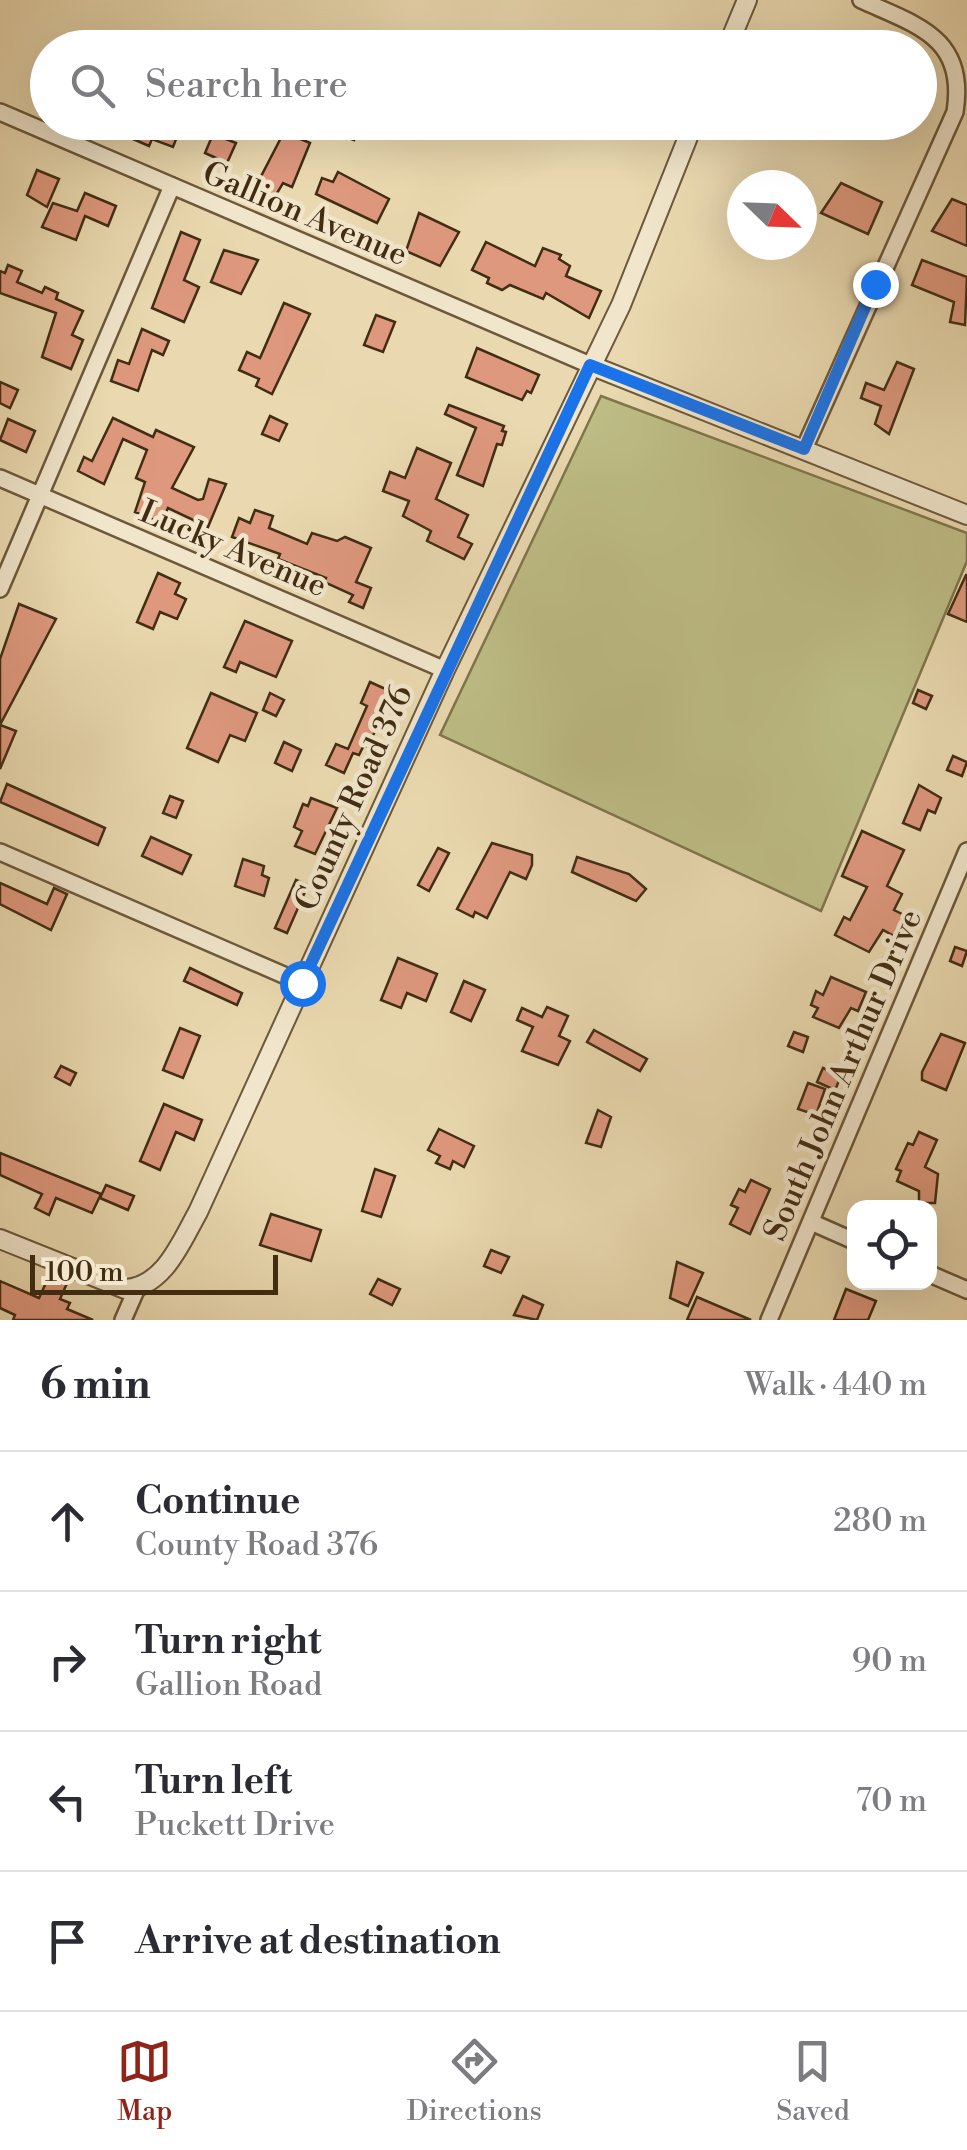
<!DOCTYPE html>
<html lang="en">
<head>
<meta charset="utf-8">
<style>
	body { margin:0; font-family:"Libre Bodoni",serif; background:#f2f2f3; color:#2b2b33 }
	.controls { position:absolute; right:30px; bottom:30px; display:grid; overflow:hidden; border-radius:20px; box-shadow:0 10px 40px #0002 }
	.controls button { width:90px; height:90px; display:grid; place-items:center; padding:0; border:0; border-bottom:2px solid #e1e1e2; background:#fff; color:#2b2b33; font:50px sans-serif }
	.compass { position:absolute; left:727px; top:170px; width:90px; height:90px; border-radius:50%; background:#fff; box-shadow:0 10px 40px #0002; rotate:113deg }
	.scale { position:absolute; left:30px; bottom:25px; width:248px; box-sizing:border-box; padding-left:10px; border:5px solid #422d13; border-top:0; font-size:28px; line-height:35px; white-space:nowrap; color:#422d13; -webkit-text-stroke:8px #f1e6cc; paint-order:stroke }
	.stop { position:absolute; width:30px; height:30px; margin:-22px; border:8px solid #1a73e8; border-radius:50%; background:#fff }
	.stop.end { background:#1a73e8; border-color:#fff; box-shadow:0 2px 10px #0008 }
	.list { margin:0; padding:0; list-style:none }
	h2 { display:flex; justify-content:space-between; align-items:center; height:130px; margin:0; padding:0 40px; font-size:42px }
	h2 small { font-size:32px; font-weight:400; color:#7c7c81 }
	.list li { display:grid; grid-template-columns:65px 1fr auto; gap:30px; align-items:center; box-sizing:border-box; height:140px; padding:0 40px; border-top:2px solid #e1e1e2 }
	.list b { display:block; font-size:38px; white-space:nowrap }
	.list p { margin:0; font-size:32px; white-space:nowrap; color:#7c7c81 }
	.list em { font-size:32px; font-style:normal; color:#7c7c81 }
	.icon { flex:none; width:55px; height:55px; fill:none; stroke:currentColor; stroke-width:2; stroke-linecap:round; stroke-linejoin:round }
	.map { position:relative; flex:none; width:967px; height:1320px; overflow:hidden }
	.search { position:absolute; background:#fff; box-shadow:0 10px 40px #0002; left:30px; right:30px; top:30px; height:110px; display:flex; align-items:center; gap:25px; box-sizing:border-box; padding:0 35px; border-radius:55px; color:#7c7c81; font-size:38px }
	.sheet { height:690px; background:#fff }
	nav { display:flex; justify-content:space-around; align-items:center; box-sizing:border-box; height:140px; border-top:2px solid #e1e1e2; background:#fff; font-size:28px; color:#7c7c81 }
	nav a { display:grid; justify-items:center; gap:5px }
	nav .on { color:#8f2418 }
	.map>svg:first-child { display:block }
</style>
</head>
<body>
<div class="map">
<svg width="967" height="1320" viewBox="0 0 967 1320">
	<rect width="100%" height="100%" fill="#ead9b0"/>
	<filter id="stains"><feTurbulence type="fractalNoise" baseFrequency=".002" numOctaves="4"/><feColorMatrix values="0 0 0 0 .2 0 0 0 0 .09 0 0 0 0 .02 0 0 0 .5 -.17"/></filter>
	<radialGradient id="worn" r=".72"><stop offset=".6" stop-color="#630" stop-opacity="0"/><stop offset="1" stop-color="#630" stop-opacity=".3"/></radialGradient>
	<!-- green -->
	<path fill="#bebd86" stroke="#80754c" stroke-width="2.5" d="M601 396 967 533V561L821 911 440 735Z"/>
	<!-- building -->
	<g fill="#de987e" stroke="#422d13" stroke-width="2.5">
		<path d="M139 122H163L180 129 173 147 152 139 149 146 133 139Z"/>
		<path d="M339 122H362L354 140 335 132Z"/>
		<path d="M284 132 310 143 292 187 283 183 273 200 260 195 263 188 256 186Z"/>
		<path d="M213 134 236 143 227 163 205 153Z"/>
		<path d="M37 170 59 179 47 207 27 195Z"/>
		<path d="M338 172 389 199 377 223 316 194 322 178 333 182Z"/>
		<path d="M841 183 882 202 868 234 821 213Z"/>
		<path d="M85 193 116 206 108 226 85 216 76 240 42 227 53 203 77 211Z"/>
		<path d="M952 199 967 205V246L932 231Z"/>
		<path d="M419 213 459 232 440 266 406 251Z"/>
		<path d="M181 232 200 240 184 280 199 287 184 322 152 308Z"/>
		<path d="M486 242 535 266 543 248 561 255 559 259 570 266 566 276 601 291 589 318 546 293 543 299 510 285 502 290 487 283 489 278 472 270Z"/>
		<path d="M224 250 258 260 241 294 211 282Z"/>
		<path d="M922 260 967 277 965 325 950 322 954 302 912 285Z"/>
		<path d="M8 265 22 271 17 282 42 293 45 287 58 293 56 299 83 311 72 335 83 340 71 369 42 357 56 313 0 293V271L5 273Z"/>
		<path d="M284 303 310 314 272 394 256 386 259 379 239 370 247 352 260 358Z"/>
		<path d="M376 315 395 322 383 352 364 345Z"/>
		<path d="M142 329 169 341 163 355 152 350 138 391 111 381 118 360 129 364Z"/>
		<path d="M477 348 539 375 531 393 527 391 522 400 466 377Z"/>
		<path d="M897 362 914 369 889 434 875 424 881 406 861 398 866 383 884 390Z"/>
		<path d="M0 382 18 390 10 408 0 403Z"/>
		<path d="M449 405 504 426 502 431 506 432 502 445 497 444 483 486 457 475 476 428 445 414Z"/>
		<path d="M270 416 287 424 279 441 262 434Z"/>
		<path d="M113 418 153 437 156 430 194 447 172 488 198 500 203 499 209 479 226 484 208 527 168 508 161 523 135 512 145 482 136 478 147 450 123 439 104 484 78 471 84 457 92 461Z"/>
		<path d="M8 419 35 431 26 452 0 440Z"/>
		<path d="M417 448 451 463 436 499 468 515 458 537 472 544 464 559 427 541 431 531 403 516 409 501 383 491 390 472 405 478Z"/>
		<path d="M255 510 273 516 269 528 307 544 312 533 337 541 345 537 371 548 356 582 371 588 363 608 349 602 353 595 324 582 326 578 278 559 280 554 232 537 239 518 250 523Z"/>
		<path d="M158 573 180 583 175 594 186 599 177 619 160 612 153 629 137 622Z"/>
		<path d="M966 575H967V622L948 614Z"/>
		<path d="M19 604 56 619 0 725 16 731 0 769V659Z"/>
		<path d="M245 621 292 641 276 677 240 662 236 672 224 667Z"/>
		<path d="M370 682 392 692 368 747 364 745 359 755 353 753 344 773 326 765 336 744 348 749 367 706 361 703Z"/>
		<path d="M918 690 932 696 926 709 913 703Z"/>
		<path d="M211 693 257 713 245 741 230 735 218 762 187 748Z"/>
		<path d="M270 693 284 700 276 716 263 710Z"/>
		<path d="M284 742 301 750 292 771 275 763Z"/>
		<path d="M953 756 967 762 962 776 947 770Z"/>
		<path d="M7 784 105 828 98 845 0 802Z"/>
		<path d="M919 785 941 798 935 813 928 810 920 830 903 823Z"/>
		<path d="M170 796 183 801 176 818 163 813Z"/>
		<path d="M311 798 337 808 315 854 295 846 302 831 294 827 303 804 308 806Z"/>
		<path d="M862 831 904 850 887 886 902 894 894 910 904 915 894 936 883 930 869 952 835 935 844 917 850 920 867 887 842 876Z"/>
		<path d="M151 837 191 855 182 874 142 856Z"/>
		<path d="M492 843 532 855V865L526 879 510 872 487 918 475 912 473 917 457 909Z"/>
		<path d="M438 848 449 853 429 891 418 885Z"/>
		<path d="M577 857 629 874 646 889 636 901 572 872Z"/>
		<path d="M243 859 264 866 262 875 269 878 264 896 235 886Z"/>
		<path d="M296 880 308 885 287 933 275 928Z"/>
		<path d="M0 883 47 904 54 888 67 894 51 930 0 904Z"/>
		<path d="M955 947 967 951 962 966 950 961Z"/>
		<path d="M398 958 437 974 426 1001 407 993 401 1008 381 1000Z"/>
		<path d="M190 968 242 993 237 1005 184 981Z"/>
		<path d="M831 977 866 992 858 1011 851 1008 839 1028 813 1017 818 1008 811 1005 816 991 823 995Z"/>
		<path d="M464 981 485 990 471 1021 451 1012Z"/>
		<path d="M547 1007 568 1016 559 1036 570 1041 558 1065 522 1051 533 1027 517 1020 522 1008 542 1017Z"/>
		<path d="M180 1028 200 1036 183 1078 163 1070Z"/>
		<path d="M594 1030 647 1059 640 1071 587 1042Z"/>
		<path d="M794 1032 808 1037 803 1052 788 1046Z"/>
		<path d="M941 1034 965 1043 946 1090 922 1080V1072Z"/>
		<path d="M61 1066 76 1073 70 1085 55 1077Z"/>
		<path d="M823 1068 841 1076 835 1090 817 1082Z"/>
		<path d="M808 1083 825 1089 816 1115 798 1109Z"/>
		<path d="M164 1104 202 1120 194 1140 176 1132 160 1170 140 1161Z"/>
		<path d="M598 1110 611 1117 601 1147 586 1143Z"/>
		<path d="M439 1129 474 1146 464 1167 453 1161 450 1169 436 1163 440 1156 428 1150Z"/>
		<path d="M919 1132 937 1140 925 1167 938 1174 935 1203H919V1191L897 1181 901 1171 896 1169 908 1143 913 1145Z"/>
		<path d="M0 1153 101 1194 92 1213 56 1198 49 1215 35 1208 42 1194 0 1175Z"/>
		<path d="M375 1169 395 1176 381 1217 362 1211Z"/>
		<path d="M751 1180 770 1189 750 1234 730 1224 738 1208 731 1205 739 1189 745 1192Z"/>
		<path d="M106 1185 134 1196 128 1210 100 1198Z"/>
		<path d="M271 1214 321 1230 311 1261 260 1245Z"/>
		<path d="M491 1250 509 1257 501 1273 484 1266Z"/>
		<path d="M677 1262 703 1273 688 1306 670 1298Z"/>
		<path d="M50 1274 68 1281 60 1299 70 1303 67 1309 93 1320H13L15 1315 0 1308V1281L39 1298Z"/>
		<path d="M378 1279 400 1289 392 1305 370 1294Z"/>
		<path d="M846 1289 876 1301 868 1320H834Z"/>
		<path d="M523 1296 543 1305 537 1320 514 1315Z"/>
		<path d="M697 1297 751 1320H687Z"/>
	</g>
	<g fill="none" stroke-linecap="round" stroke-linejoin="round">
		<defs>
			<g id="minor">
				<path d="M0 112 590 365"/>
				<path d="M804 449 955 112C967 37 916 25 861 0"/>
				<path d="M0 478 445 670"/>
				<path d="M0 589 172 186"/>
				<path d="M0 852 302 983"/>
				<path d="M811 1222 854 1241"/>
				<path d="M930 1274 967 1290"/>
				<path d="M123 1320 137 1288"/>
				<path d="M769 1320 967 851"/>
			</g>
			<g id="tertiary">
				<path d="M727 48 747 0"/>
				<path d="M590 365 967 515"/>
				<path d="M0 1239 125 1289C164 1287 181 1242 198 1212L445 670 621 305 694 122"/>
			</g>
		</defs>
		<!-- minor casing -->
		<use href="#minor" stroke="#6c583a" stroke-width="20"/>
		<!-- tertiary casing -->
		<use href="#tertiary" stroke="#6c583a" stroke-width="22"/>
		<!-- minor -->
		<use href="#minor" stroke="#f1e6cc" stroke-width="15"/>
		<!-- tertiary -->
		<use href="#tertiary" stroke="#f1e6cc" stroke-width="18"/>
	</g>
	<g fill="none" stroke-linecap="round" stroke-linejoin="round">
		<!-- route -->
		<path stroke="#1a73e8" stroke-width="12" d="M302 983 590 365 804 449 875 284"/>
	</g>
	<g text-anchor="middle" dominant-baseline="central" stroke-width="9" stroke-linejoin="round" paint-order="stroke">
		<!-- street labels -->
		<g font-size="32" fill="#422d13" stroke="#f1e6cc">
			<text transform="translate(305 214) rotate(23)">Gallion Avenue</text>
			<text transform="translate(233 549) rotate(23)">Lucky Avenue</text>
			<text transform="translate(354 798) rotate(-66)">County Road 376</text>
			<text transform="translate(843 1075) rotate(-67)">South John Arthur Drive</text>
		</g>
	</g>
	<rect width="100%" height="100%" filter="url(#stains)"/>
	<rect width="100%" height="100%" fill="url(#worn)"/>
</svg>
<div class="controls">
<button><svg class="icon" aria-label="locate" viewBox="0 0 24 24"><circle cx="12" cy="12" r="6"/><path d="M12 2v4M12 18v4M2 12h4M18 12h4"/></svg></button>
</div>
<svg class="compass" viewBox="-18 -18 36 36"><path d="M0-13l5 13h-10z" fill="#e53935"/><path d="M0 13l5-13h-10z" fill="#7c7c81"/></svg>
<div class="scale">100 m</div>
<div class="stop" style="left:302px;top:983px"></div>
<div class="stop end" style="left:875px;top:284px"></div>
<div class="search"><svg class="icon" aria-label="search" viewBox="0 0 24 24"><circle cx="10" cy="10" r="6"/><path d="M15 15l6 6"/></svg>Search here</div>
</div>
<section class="sheet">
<h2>6 min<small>Walk · 440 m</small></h2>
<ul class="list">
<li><svg class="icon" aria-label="ahead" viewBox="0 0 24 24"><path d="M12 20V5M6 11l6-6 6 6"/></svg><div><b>Continue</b><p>County Road 376</p></div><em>280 m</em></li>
<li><svg class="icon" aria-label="right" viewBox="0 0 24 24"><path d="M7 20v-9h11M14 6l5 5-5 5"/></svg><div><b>Turn right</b><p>Gallion Road</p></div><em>90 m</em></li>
<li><svg class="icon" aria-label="left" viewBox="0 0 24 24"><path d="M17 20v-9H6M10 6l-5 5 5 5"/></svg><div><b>Turn left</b><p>Puckett Drive</p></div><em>70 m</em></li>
<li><svg class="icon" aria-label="arrive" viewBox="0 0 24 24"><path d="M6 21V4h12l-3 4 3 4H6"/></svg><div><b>Arrive at destination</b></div></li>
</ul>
</section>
<nav>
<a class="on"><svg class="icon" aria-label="map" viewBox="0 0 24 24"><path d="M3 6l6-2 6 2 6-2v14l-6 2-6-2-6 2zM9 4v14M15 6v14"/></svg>Map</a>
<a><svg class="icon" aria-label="directions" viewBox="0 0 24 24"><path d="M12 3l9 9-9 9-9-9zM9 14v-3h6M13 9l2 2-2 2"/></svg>Directions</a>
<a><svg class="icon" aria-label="saved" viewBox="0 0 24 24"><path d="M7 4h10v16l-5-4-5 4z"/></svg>Saved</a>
</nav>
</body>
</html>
